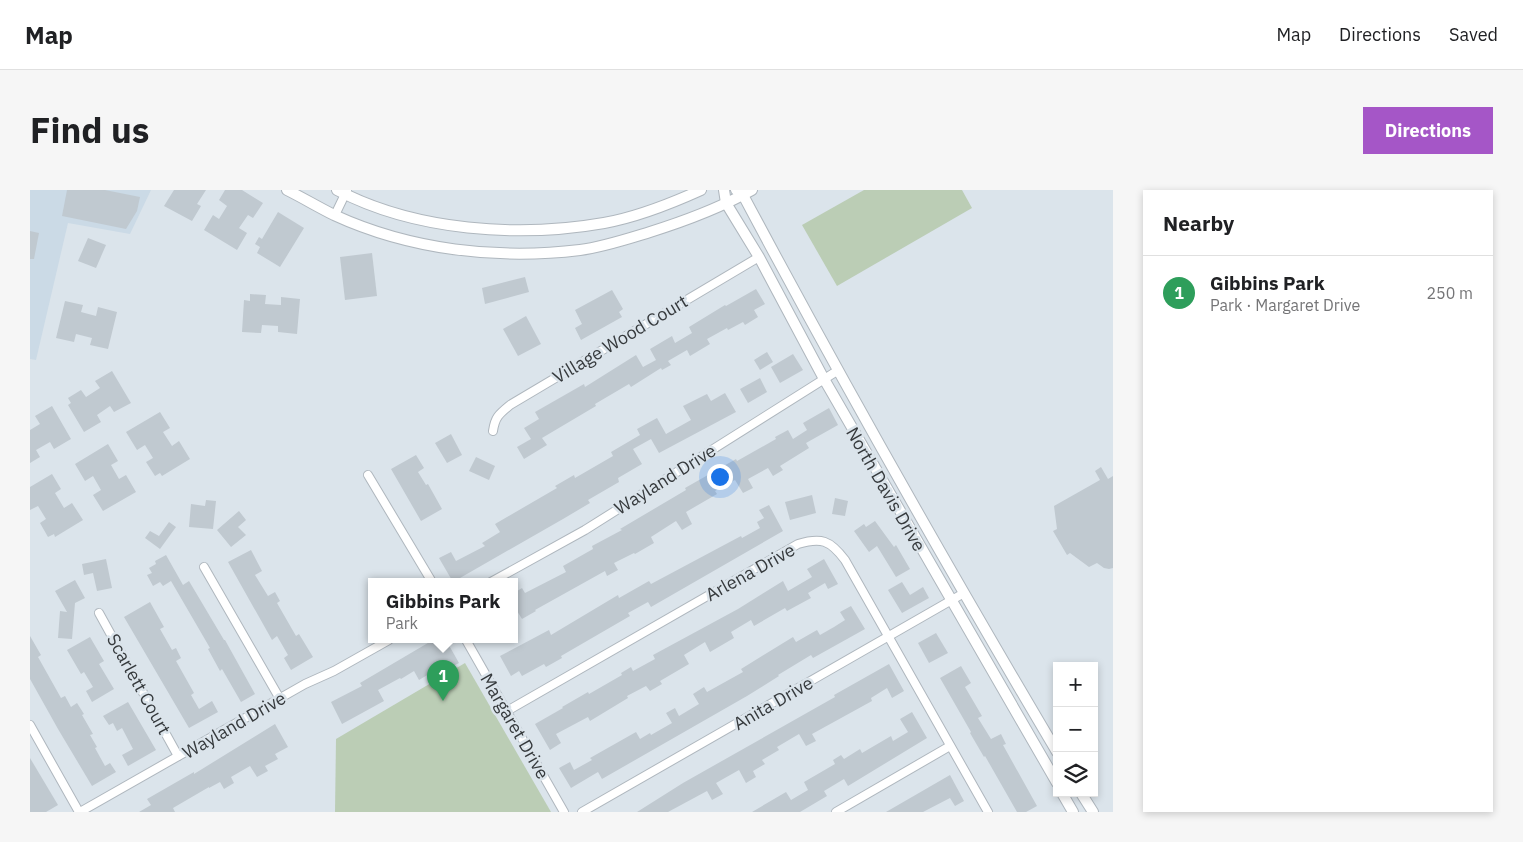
<!DOCTYPE html>
<html lang="en">
<head>
<meta charset="utf-8">
<style>
	body { margin:0; font-family:"IBM Plex Sans",sans-serif; background:#f6f6f6; color:#202124 }
	.controls { position:absolute; right:15px; bottom:15px; display:grid; overflow:hidden; border-radius:0px; box-shadow:0 2px 8px #0003 }
	.controls button { width:45px; height:45px; display:grid; place-items:center; padding:0; border:0; border-bottom:1px solid #e0e0e0; background:#fff; color:#202124; font:25px sans-serif }
	.you { position:absolute; left:689px; top:286px; width:18px; height:18px; margin:-12px; border:4px solid #fff; border-radius:50%; background:#1a73e8; box-shadow:0 0 0 8px #1a73e833 }
	.badge { display:grid; place-items:center; width:32px; height:32px; border-radius:50%; background:#a556c7; color:#fff; font-size:16px; font-weight:700 }
	.pin { position:absolute; translate:-50% -41px; filter:drop-shadow(0 1px 2px #0008) }
	.pin::after { content:''; position:absolute; top:26px; width:18px; height:15px; background:inherit; clip-path:polygon(0 0,100% 0,50% 100%) }
	.popup { position:absolute; left:338px; top:388px; width:150px; height:65px; box-sizing:border-box; display:grid; place-content:center; border-radius:0px; background:#fff; filter:drop-shadow(0 1px 4px #0005); font-size:16px; white-space:nowrap; color:#757577 }
	.popup b { font-size:19px; color:#202124 }
	.popup::after { content:''; position:absolute; left:50%; top:100%; margin-left:-10px; border:10px solid transparent; border-top-color:#fff }
	.list { margin:0; padding:0; list-style:none }
	h2 { display:flex; justify-content:space-between; align-items:center; height:65px; margin:0; padding:0 20px; font-size:21px }
	h2 small { font-size:16px; font-weight:400; color:#757577 }
	.list li { display:grid; grid-template-columns:32px 1fr auto; gap:15px; align-items:center; box-sizing:border-box; height:75px; padding:0 20px; border-top:1px solid #e0e0e0 }
	.list b { display:block; font-size:19px; white-space:nowrap }
	.list p { margin:0; font-size:16px; white-space:nowrap; color:#757577 }
	.list em { font-size:16px; font-style:normal; color:#757577 }
	.icon { flex:none; width:28px; height:28px; fill:none; stroke:currentColor; stroke-width:2; stroke-linecap:round; stroke-linejoin:round }
	.map { position:relative; flex:none; width:1083px; height:622px; overflow:hidden; border-radius:0px }
	header { display:flex; align-items:center; gap:30px; box-sizing:border-box; height:70px; padding:0 25px; background:#fff; border-bottom:1px solid #e0e0e0 }
	header strong { font-size:24px }
	nav { display:flex; gap:28px; margin-inline-start:auto; font-size:18px }
	.intro { display:flex; align-items:center; justify-content:space-between; box-sizing:border-box; height:120px; padding:0 30px }
	h1 { margin:0; font-size:35px }
	.button { padding:12px 22px; border-radius:0px; background:#a556c7; color:#fff; font-size:18px; font-weight:700 }
	main { display:flex; gap:30px; padding:0 30px }
	aside { flex:1; background:#fff; border-radius:0px; box-shadow:0 2px 8px #0003 }
	.map>svg:first-child { display:block }
</style>
</head>
<body>
<header>
<strong>Map</strong>
<nav><a>Map</a><a>Directions</a><a>Saved</a></nav>
</header>
<div class="intro"><h1>Find us</h1><a class="button">Directions</a></div>
<main>
<div class="map">
<svg width="1083" height="622" viewBox="0 0 1083 622">
	<rect width="100%" height="100%" fill="#dbe4eb"/>
	<!-- built -->
	<path fill="#cbdae6" d="M0 0H121L100 44 38 33 6 170 0 169Z"/>
	<!-- green -->
	<g fill="#bbcdb5">
		<path d="M834 0H932L942 18 807 96 772 35Z"/>
		<path d="M435 473 521 622H305L306 549Z"/>
	</g>
	<!-- building -->
	<g fill="#c0c9d0">
		<path d="M37 0H75L110 7 107 21 96 39 32 26Z"/>
		<path d="M144 0H176L167 14 171 16 162 31 134 16Z"/>
		<path d="M195 0H212L233 13 223 28 218 25 209 38 217 43 207 60 174 40 183 25 189 29 197 16 189 10Z"/>
		<path d="M248 22 274 38 250 77 227 63 230 57 225 54 229 47 232 49Z"/>
		<path d="M0 41 9 43 4 69H0Z"/>
		<path d="M58 48 76 55 66 78 48 71Z"/>
		<path d="M342 63 347 106 315 110 310 67Z"/>
		<path d="M495 87 499 102 455 114 452 98Z"/>
		<path d="M726 99 735 114 724 120 728 127 715 135 713 132 698 140 697 138 677 149 680 154 660 166 657 160 638 171 641 175 632 180 631 178 601 197 599 194 565 214 566 216 512 248 517 255 494 269 487 257 501 249 494 238 509 229 505 222 554 194 555 197 606 165 613 177 626 170 620 159 642 146 645 153 662 143 659 137 695 115 696 116Z"/>
		<path d="M582 100 593 119 589 122 592 127 551 150 545 138 552 134 545 120Z"/>
		<path d="M220 104 236 105 235 114 251 115V107L270 109 267 144 248 142V136L232 135 231 143 212 142 214 110 220 111Z"/>
		<path d="M35 111 53 115 51 122 66 126 68 117 87 122 78 159 60 155 62 148 46 144 44 152 26 148Z"/>
		<path d="M496 126 511 154 488 166 473 139Z"/>
		<path d="M737 162 743 172 730 180 724 170Z"/>
		<path d="M763 164 773 180 750 193 741 177Z"/>
		<path d="M82 181 101 213 84 222 80 216 67 225 71 232 54 242 38 215 41 213 38 208 51 200 56 207 70 198 65 191Z"/>
		<path d="M730 188 737 202 718 213 710 199Z"/>
		<path d="M695 203 706 222 629 263 621 249 603 259 612 274 588 288 589 292 558 310 560 313 533 329 423 392 409 368 421 362 426 371 455 356 452 353 470 342 465 334 527 298 525 296 544 285 545 288 583 266 581 262 610 245 607 239 627 228 636 244 661 230 653 216 677 204 681 211Z"/>
		<path d="M22 216 41 249 24 259 20 252 6 260 10 267 0 273V240L10 234 5 226Z"/>
		<path d="M799 218 808 235 776 253 779 258 750 276 753 280 743 286 738 278 718 289 723 298 713 303 705 290 685 301 687 304 656 322 662 334 652 340 646 331 621 347 624 353 605 364 604 363 584 373 588 380 577 386 575 381 505 420 506 421 492 429 484 416V403L492 398 495 403 536 382 533 376 563 359 562 356 592 340 590 339 656 300 655 298 706 269 707 271 746 249 745 247 758 240 763 249 777 240 773 233Z"/>
		<path d="M130 222 140 238 133 242 142 256 149 251 160 269 132 286 130 283 125 286 116 272 123 268 115 255 107 260 96 242Z"/>
		<path d="M421 244 432 265 417 273 405 253Z"/>
		<path d="M78 254 88 271 81 275 89 289 96 285 106 302 73 321 63 305 71 300 63 286 55 291 45 274Z"/>
		<path d="M386 265 394 278 388 282 396 295 398 294 412 319 391 331 361 279Z"/>
		<path d="M446 267 465 276 459 290 439 281Z"/>
		<path d="M1071 277 1078 289 1083 286V378L1079 379 1074 378 1067 373 1059 377 1040 363 1037 365 1023 341 1027 339 1024 316 1070 290 1065 281Z"/>
		<path d="M22 284 31 299 25 303 34 318 42 313 53 330 25 347 24 344 18 347 10 333 16 329 8 316 0 320V297Z"/>
		<path d="M782 305 786 323 760 330 755 312Z"/>
		<path d="M805 308 818 311 815 326 802 324Z"/>
		<path d="M176 310 186 311 183 339 159 337 161 314 175 316Z"/>
		<path d="M739 315 753 341 621 417 618 412 598 423 600 426 531 466 532 468 516 477 514 474 492 486 489 481 481 486 470 466 519 440 521 445 588 405 589 408 619 391 621 394 711 346 712 348 730 338 727 332 734 328 729 320Z"/>
		<path d="M209 321 216 330 208 337 216 345 201 357 187 340Z"/>
		<path d="M845 331 864 357 866 355 880 379 866 387 847 356 839 362 824 341 834 334 836 337Z"/>
		<path d="M139 332 146 337 130 359 115 348 120 341 129 346Z"/>
		<path d="M221 360 232 381 225 385 238 406 245 402 250 411 247 413 266 446 269 444 283 467 261 480 254 468 258 465 247 446 242 450 198 372Z"/>
		<path d="M136 365 153 395 159 391 194 450H195L225 504 211 512 192 479 190 481 178 459 180 458 141 391 133 396 130 392 123 396 117 385 122 383 119 378 126 374 125 371Z"/>
		<path d="M76 369 82 398 67 401 63 383 54 385 52 374Z"/>
		<path d="M794 369 808 394 798 399 795 393 778 403 781 408 757 421 755 418 724 436 721 430 701 442 704 448 680 462 675 452 654 465 659 474 630 491 632 494 620 501 616 496 597 506 598 508 560 531 558 527 526 544 531 553 520 560 505 534 533 518 532 517 558 502 559 504 592 485 591 483 601 477 603 481 625 469 623 465 708 419 753 391 758 401 782 387 777 379Z"/>
		<path d="M45 390 55 408 45 413 42 449 28 448 30 421 37 422 25 401Z"/>
		<path d="M872 392 880 405 893 397 899 408 872 423 858 400Z"/>
		<path d="M120 412 134 437 130 439 142 460 146 458 151 468 146 471 164 503 161 505 169 519 182 511 188 522 159 538 94 427Z"/>
		<path d="M821 416 835 439 783 468 781 465 748 485 749 486 717 506 572 589 568 582 541 598 529 578 540 572 544 580 562 570 560 568 606 542 610 549 620 543 621 545 642 533 636 523 645 518 649 526 669 514 663 504 674 497 677 502 713 482 711 479 763 447 766 452 787 440 790 445 804 437 815 430 810 422Z"/>
		<path d="M906 443 918 463 899 473 888 453Z"/>
		<path d="M0 446 11 465 8 467 31 508 35 506 41 517 47 513 54 524 52 525 63 544 60 545 67 557 65 558 75 576 80 573 86 582 62 596 28 539 0 489Z"/>
		<path d="M60 447 74 471 69 474 84 499 62 512 56 501 63 497 54 482 51 484 37 460Z"/>
		<path d="M403 450H416L429 473 419 478 416 472 398 482 399 484 389 490 384 481 371 489 370 488 348 500 354 511 312 534 301 512 332 496 330 493Z"/>
		<path d="M859 474 874 501 862 508 857 498 841 508 842 511 782 544 786 551 776 556 769 544 747 557 749 560 732 570 735 574 723 581 726 587 716 593 709 580 686 593 693 604 682 610 677 601 638 622H607L653 593 805 507 804 505Z"/>
		<path d="M931 476 941 493 935 497 952 526 948 528 961 549 971 544 976 554 973 555 1007 616 996 622H987L955 566 954 567 940 543 941 542 910 488Z"/>
		<path d="M98 512 126 560 98 576 92 565 103 559 92 538 87 541 83 533 79 535 73 526Z"/>
		<path d="M882 522 897 548 818 596 814 589 794 601 797 606 770 622H722L756 602 761 610 778 600 774 592 805 574 803 570 811 565 814 569 830 559 832 563 861 546 863 551 878 542 870 529Z"/>
		<path d="M245 534 258 557 245 564 248 569 235 576 238 581 227 587 220 576 201 587 204 593 194 599 190 592 179 598V597L143 618 145 622H109L121 615 117 609 164 582V584Z"/>
		<path d="M0 568 28 615 16 622H0Z"/>
		<path d="M920 585 934 611 925 616 920 608 893 622H856Z"/>
	</g>
	<g fill="none" stroke-linecap="round" stroke-linejoin="round">
		<defs>
			<g id="street">
				<path d="M305 25 317 0"/>
				<path d="M463 241C465 227 469 224 480 215L729 67"/>
				<path d="M338 285 402 392"/>
				<path d="M174 377 250 509"/>
				<path d="M461 392 555 340 807 181"/>
				<path d="M69 423 148 566"/>
				<path d="M436 450 534 622"/>
				<path d="M477 521 768 354C791 347 800 350 815 370L958 622"/>
				<path d="M0 535 49 622"/>
				<path d="M50 622 275 494 304 481 359 450"/>
				<path d="M552 622 934 403"/>
				<path d="M806 622 920 556"/>
			</g>
			<g id="secondary">
				<path d="M257 0C273 8 288 17 304 25 380 60 468 70 550 60 573 57 597 49 620 42 655 31 690 18 722 0"/>
				<path d="M307 0C385 41 489 48 574 33 608 27 640 14 671 0"/>
				<path d="M694 0 696 13 729 67 794 189 1027 593"/>
				<path d="M706 0 713 5C813 193 918 378 1027 562"/>
				<path d="M1032 603 1043 622"/>
				<path d="M1051 603 1063 622"/>
			</g>
		</defs>
		<!-- street casing -->
		<use href="#street" stroke="#afb7be" stroke-width="10"/>
		<!-- secondary casing -->
		<use href="#secondary" stroke="#afb7be" stroke-width="12"/>
		<!-- street -->
		<use href="#street" stroke="#fff" stroke-width="8"/>
		<!-- secondary -->
		<use href="#secondary" stroke="#fff" stroke-width="10"/>
	</g>
	<g text-anchor="middle" dominant-baseline="central" stroke-width="5" stroke-linejoin="round" paint-order="stroke">
		<!-- street labels -->
		<g font-size="18" fill="#363a3d" stroke="#dbe4eb">
			<text transform="translate(590 149) rotate(-31)">Village Wood Court</text>
			<text transform="translate(635 289) rotate(-32)">Wayland Drive</text>
			<text transform="translate(856 299) rotate(60)">North Davis Drive</text>
			<text transform="translate(720 382) rotate(-29)">Arlena Drive</text>
			<text transform="translate(109 494) rotate(61)">Scarlett Court</text>
			<text transform="translate(743 513) rotate(-30)">Anita Drive</text>
			<text transform="translate(204 535) rotate(-30)">Wayland Drive</text>
			<text transform="translate(485 536) rotate(60)">Margaret Drive</text>
		</g>
	</g>
</svg>
<div class="controls">
<button>+</button>
<button>−</button>
<button><svg class="icon" aria-label="layers" viewBox="0 0 24 24"><path d="M12 4l9 5-9 5-9-5zM3 14l9 5 9-5"/></svg></button>
</div>
<div class="you"></div>
<div class="pin badge" style="left:413px;top:511px;background:#2e9e5b">1</div>
<div class="popup"><b>Gibbins Park</b>Park</div>
</div>
<aside>
<h2>Nearby<small></small></h2>
<ul class="list">
<li><span class="badge" style="background:#2e9e5b">1</span><div><b>Gibbins Park</b><p>Park · Margaret Drive</p></div><em>250 m</em></li>
</ul>
</aside>
</main>
</body>
</html>
